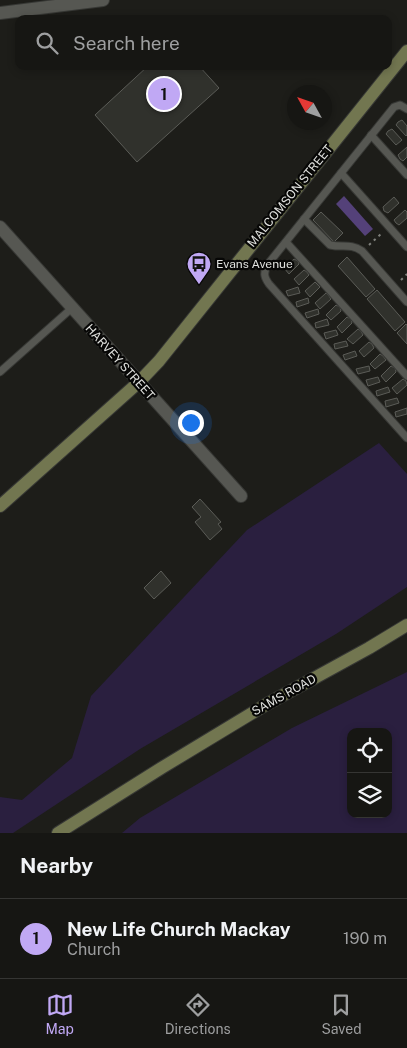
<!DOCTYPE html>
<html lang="en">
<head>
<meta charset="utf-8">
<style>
	body { margin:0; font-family:"Public Sans",sans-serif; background:#1f1f1c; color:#f1f3f6 }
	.controls { position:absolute; right:15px; bottom:15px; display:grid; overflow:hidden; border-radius:10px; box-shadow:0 2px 8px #0003 }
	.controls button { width:45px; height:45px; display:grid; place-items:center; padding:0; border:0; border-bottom:1px solid #353533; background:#161613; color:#f1f3f6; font:25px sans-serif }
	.compass { position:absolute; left:287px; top:85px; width:45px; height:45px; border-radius:50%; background:#161613; box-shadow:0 2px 8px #0003; rotate:310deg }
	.you { position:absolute; left:190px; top:422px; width:18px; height:18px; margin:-12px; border:4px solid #fff; border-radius:50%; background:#1a73e8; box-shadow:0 0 0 8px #1a73e833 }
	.badge { display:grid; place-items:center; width:32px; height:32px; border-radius:50%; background:#c0a8f4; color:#111; font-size:16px; font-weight:700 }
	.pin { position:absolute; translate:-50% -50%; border:2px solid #fff; box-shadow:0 1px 5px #0006 }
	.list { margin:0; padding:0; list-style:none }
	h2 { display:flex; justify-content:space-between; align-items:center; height:65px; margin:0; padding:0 20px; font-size:21px }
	h2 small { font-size:16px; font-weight:400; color:#9e9fa0 }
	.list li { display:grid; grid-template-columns:32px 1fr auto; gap:15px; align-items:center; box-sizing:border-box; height:80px; padding:0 20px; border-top:1px solid #353533 }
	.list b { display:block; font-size:19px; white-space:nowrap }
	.list p { margin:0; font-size:16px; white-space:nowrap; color:#9e9fa0 }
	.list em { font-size:16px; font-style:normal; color:#9e9fa0 }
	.icon { flex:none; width:28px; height:28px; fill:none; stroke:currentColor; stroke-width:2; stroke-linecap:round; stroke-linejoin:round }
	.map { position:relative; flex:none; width:407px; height:833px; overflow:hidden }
	.search { position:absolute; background:#161613; box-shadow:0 2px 8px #0003; left:15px; right:15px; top:15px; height:55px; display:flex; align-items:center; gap:12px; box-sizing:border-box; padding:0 18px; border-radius:10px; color:#9e9fa0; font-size:19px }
	.sheet { height:145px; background:#161613 }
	nav { display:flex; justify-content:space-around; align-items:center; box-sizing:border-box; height:70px; border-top:1px solid #353533; background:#161613; font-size:14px; color:#9e9fa0 }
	nav a { display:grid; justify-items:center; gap:2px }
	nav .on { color:#c0a8f4 }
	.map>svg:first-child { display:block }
</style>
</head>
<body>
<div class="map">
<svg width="407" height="833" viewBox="0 0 407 833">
	<rect width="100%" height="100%" fill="#1d1d19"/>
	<!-- green -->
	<g fill="#2a1f3f" fill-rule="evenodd">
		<path d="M379 443 407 474V587L336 634 140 749 13 833H0V797L22 800 72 758 91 696 247 530Z"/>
		<path d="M407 672V833H122L140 818 292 728ZM351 732H388V814H351Z"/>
	</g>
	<!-- water -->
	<path fill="#544179" d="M344 196 373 229 365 236 336 204Z"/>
	<!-- building -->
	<g fill="#30312c" stroke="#5b5c57">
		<path d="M148 66H199L219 88 137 162 95 115Z"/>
		<path d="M402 120 407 126V135L406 136 396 125 398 122Z"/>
		<path d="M392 129 402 140 396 145 386 134 388 131Z"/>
		<path d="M407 147V157L403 161 400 159 398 155Z"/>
		<path d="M394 197 399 203 388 213 384 211 383 207Z"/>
		<path d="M405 210 407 212V218L399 225 396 223 394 220Z"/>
		<path d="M321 212 343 233 334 242 313 220Z"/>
		<path d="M347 257 375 289 366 297 338 266Z"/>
		<path d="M294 259 298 261 299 264 289 274 284 268Z"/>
		<path d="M304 270 307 272 309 275 299 285 294 279Z"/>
		<path d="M315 282 320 287 310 297 305 291Z"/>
		<path d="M298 287 300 293 288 296 286 291Z"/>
		<path d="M377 290 405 322 395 331 367 299Z"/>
		<path d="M326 293 329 296 331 299 320 309 315 303Z"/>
		<path d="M308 298 309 303 297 307 296 302Z"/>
		<path d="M336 305 340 307 341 311 331 320 326 315Z"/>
		<path d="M318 309 319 314 307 318 305 313Z"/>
		<path d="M347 317 351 319 352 323 342 333 337 327Z"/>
		<path d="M327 319 329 325 316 328 315 323Z"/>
		<path d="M406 324 407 325V344L397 333Z"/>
		<path d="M358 329 361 331 363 335 353 344 347 339Z"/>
		<path d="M336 330 338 335 326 339 324 333Z"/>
		<path d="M346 341 348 346 335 349 334 344Z"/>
		<path d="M369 342 372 344 374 348 364 357 359 351Z"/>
		<path d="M355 351 357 356 345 360 343 355Z"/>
		<path d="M380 354 383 356 386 360 375 369 370 364Z"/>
		<path d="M369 366 370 371 358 374 356 369Z"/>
		<path d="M391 366 395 368 396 372 386 382 381 376Z"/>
		<path d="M378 377 380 382 368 386 366 380Z"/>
		<path d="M403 379 406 381 407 385 397 394 392 388Z"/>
		<path d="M388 387 390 392 377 396 376 391Z"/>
		<path d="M397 398 399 403 386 407 385 401Z"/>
		<path d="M407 408V414L396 417 395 412Z"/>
		<path d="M200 499 221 522 218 524 222 529 210 540 195 522 201 517 192 507Z"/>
		<path d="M161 571 171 583 154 599 144 588Z"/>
	</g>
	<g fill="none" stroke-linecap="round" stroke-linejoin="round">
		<defs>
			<g id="service">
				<path d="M407 109 400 105 394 107 268 264C263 273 264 277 269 284L407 438"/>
				<path d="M371 135 407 175"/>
				<path d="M341 173 407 247"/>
				<path d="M304 219 330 245C343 248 350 243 362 251L407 302"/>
				<path d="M286 242 407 376"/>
				<path d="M0 372 72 308"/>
			</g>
			<g id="minor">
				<path d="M0 13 103 0"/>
				<path d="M0 227 241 496"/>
			</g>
			<g id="secondary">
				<path d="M0 506 139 382 159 361 407 51"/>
				<path d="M58 833 163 767 267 704 369 648 407 625"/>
			</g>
		</defs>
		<!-- service casing -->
		<use href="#service" stroke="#373835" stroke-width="9"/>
		<!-- minor casing -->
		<use href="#minor" stroke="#373835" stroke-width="14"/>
		<!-- secondary casing -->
		<use href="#secondary" stroke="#373835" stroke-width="14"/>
		<!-- path -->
		<g stroke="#7f807c" stroke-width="2" stroke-dasharray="2.5 4" stroke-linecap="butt">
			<path d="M369 245 382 233"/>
			<path d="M401 280 407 274"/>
		</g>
		<!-- service -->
		<use href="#service" stroke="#565752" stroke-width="7"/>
		<!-- minor -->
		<use href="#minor" stroke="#565752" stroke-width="12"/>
		<!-- secondary -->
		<use href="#secondary" stroke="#727650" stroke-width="12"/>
	</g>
	<!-- icons -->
	<defs>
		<symbol id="bus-pin" viewBox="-11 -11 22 30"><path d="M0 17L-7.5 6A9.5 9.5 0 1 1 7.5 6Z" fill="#c0a8f4" stroke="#070706"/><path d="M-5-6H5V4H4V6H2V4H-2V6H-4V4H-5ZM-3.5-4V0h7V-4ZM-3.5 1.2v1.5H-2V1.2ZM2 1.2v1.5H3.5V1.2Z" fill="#111"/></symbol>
	</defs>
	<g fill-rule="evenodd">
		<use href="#bus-pin" x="185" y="250" width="28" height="38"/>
	</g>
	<g text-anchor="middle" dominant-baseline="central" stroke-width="4.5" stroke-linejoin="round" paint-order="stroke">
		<!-- street labels -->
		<g font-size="12" fill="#e0e1de" stroke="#070706">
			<text transform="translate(290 196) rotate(-51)">MALCOMSON STREET</text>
			<text transform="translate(120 362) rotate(48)">HARVEY STREET</text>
			<text transform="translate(284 695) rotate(-29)">SAMS ROAD</text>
		</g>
		<!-- poi labels -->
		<g font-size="12" fill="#e0e1de" stroke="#070706" text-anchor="start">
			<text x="216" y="264">Evans Avenue</text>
		</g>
	</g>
</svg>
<div class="controls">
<button><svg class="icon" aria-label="locate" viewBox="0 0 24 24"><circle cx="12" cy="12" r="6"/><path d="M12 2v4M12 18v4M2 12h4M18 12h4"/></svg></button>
<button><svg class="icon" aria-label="layers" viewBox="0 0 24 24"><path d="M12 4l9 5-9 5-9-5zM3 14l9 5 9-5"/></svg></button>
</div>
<svg class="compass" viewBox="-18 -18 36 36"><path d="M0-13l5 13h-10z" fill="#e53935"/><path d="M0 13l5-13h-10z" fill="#9e9fa0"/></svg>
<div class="you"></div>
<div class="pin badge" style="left:164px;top:94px">1</div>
<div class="search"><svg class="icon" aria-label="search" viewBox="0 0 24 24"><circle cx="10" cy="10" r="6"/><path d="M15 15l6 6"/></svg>Search here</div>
</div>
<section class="sheet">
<h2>Nearby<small></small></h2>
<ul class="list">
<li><span class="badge">1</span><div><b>New Life Church Mackay</b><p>Church</p></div><em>190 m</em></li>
</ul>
</section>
<nav>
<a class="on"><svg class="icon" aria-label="map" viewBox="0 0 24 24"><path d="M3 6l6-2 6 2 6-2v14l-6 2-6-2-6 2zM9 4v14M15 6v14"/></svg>Map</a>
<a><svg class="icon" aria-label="directions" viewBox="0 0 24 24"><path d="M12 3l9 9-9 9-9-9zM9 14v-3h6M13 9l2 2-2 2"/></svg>Directions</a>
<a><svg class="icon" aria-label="saved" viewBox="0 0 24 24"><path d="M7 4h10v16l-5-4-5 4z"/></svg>Saved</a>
</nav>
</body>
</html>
